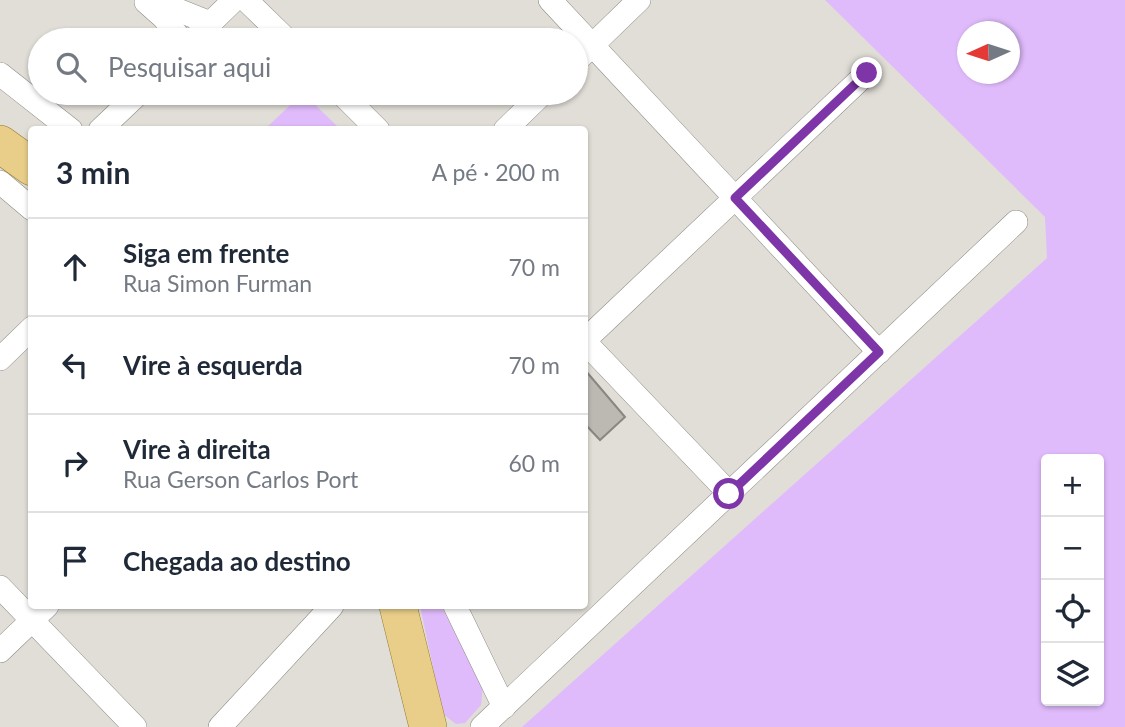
<!DOCTYPE html>
<html lang="pt">
<head>
<meta charset="utf-8">
<style>
	body { margin:0; font-family:Lato,sans-serif; background:#f2f2f3; color:#1f2937 }
	.controls { position:absolute; right:21px; bottom:21px; display:grid; overflow:hidden; border-radius:7px; box-shadow:0 2px 5px #0004 }
	.controls button { width:63px; height:63px; display:grid; place-items:center; padding:0; border:0; border-bottom:2px solid #e0e1e3; background:#fff; color:#1f2937; font:35px sans-serif }
	.compass { position:absolute; left:957px; top:21px; width:63px; height:63px; border-radius:50%; background:#fff; box-shadow:0 2px 5px #0004; rotate:267deg }
	.stop { position:absolute; width:21px; height:21px; margin:-16px; border:5px solid #7d35a7; border-radius:50%; background:#fff }
	.stop.end { background:#7d35a7; border-color:#fff; box-shadow:0 2px 7px #0008 }
	.list { margin:0; padding:0; list-style:none }
	h2 { display:flex; justify-content:space-between; align-items:center; height:91px; margin:0; padding:0 28px; font-size:30px }
	h2 small { font-size:23px; font-weight:400; color:#747a83 }
	.list li { display:grid; grid-template-columns:46px 1fr auto; gap:21px; align-items:center; box-sizing:border-box; height:98px; padding:0 28px; border-top:2px solid #e0e1e3 }
	.list b { display:block; font-size:26px; white-space:nowrap }
	.list p { margin:0; font-size:23px; white-space:nowrap; color:#747a83 }
	.list em { font-size:23px; font-style:normal; color:#747a83 }
	.icon { flex:none; width:38px; height:38px; fill:none; stroke:currentColor; stroke-width:2; stroke-linecap:round; stroke-linejoin:round }
	.map { position:relative; flex:none; width:1125px; height:727px; overflow:hidden }
	.search { position:absolute; background:#fff; box-shadow:0 2px 5px #0004; left:28px; top:28px; width:560px; height:77px; display:flex; align-items:center; gap:18px; box-sizing:border-box; padding:0 24px; border-radius:38px; color:#747a83; font-size:26px }
	.panel { position:absolute; background:#fff; box-shadow:0 2px 5px #0004; left:28px; top:126px; width:560px; height:483px; border-radius:7px }
	.map>svg:first-child { display:block }
</style>
</head>
<body>
<div class="map">
<svg width="1125" height="727" viewBox="0 0 1125 727">
	<rect width="100%" height="100%" fill="#e1ded8"/>
	<!-- green -->
	<g fill="#e0bbfc" fill-rule="evenodd">
		<path d="M825 0H1125V727H522L1047 258 1045 217ZM968 32H1010V74H968ZM1046 459H1099V701H1046Z"/>
		<path d="M303 93 340 129H265Z"/>
		<path d="M420 606H441L483 686 481 705 465 723 456 724 443 714Z"/>
	</g>
	<!-- building -->
	<path fill="#bcb9b3" stroke="#898781" stroke-width="2" d="M585 370 625 417 600 440 584 423Z"/>
	<g fill="none" stroke-linecap="round" stroke-linejoin="round">
		<defs>
			<g id="minor">
				<path d="M153 0 210 23"/>
				<path d="M246 0 287 40"/>
				<path d="M550 0 879 352"/>
				<path d="M146 2 164 18 181 40"/>
				<path d="M193 40 234 0"/>
				<path d="M576 61 639 0"/>
				<path d="M0 74 71 130"/>
				<path d="M341 93 378 130"/>
				<path d="M100 130 139 93"/>
				<path d="M505 130 543 93"/>
				<path d="M0 182 32 209"/>
				<path d="M584 341 867 73"/>
				<path d="M584 341 729 493"/>
				<path d="M0 359 32 328"/>
				<path d="M0 587 135 727"/>
				<path d="M455 606 504 707"/>
				<path d="M0 651 47 606"/>
				<path d="M220 727 332 606"/>
				<path d="M482 727 1016 222"/>
			</g>
			<g id="primary">
				<path d="M0 144 32 167"/>
				<path d="M398 606 428 727"/>
			</g>
		</defs>
		<!-- minor casing -->
		<use href="#minor" stroke="#8e8c86" stroke-width="24"/>
		<!-- primary casing -->
		<use href="#primary" stroke="#967a2c" stroke-width="38"/>
		<!-- minor -->
		<use href="#minor" stroke="#fff" stroke-width="23"/>
		<!-- primary -->
		<use href="#primary" stroke="#e8ce88" stroke-width="37"/>
	</g>
	<g fill="none" stroke-linecap="round" stroke-linejoin="round">
		<!-- route -->
		<path stroke="#7d35a7" stroke-width="9" d="M729 494 879 352 735 198 867 73"/>
	</g>
</svg>
<div class="controls">
<button>+</button>
<button>−</button>
<button><svg class="icon" aria-label="locate" viewBox="0 0 24 24"><circle cx="12" cy="12" r="6"/><path d="M12 2v4M12 18v4M2 12h4M18 12h4"/></svg></button>
<button><svg class="icon" aria-label="layers" viewBox="0 0 24 24"><path d="M12 4l9 5-9 5-9-5zM3 14l9 5 9-5"/></svg></button>
</div>
<svg class="compass" viewBox="-18 -18 36 36"><path d="M0-13l5 13h-10z" fill="#e53935"/><path d="M0 13l5-13h-10z" fill="#747a83"/></svg>
<div class="stop" style="left:729px;top:494px"></div>
<div class="stop end" style="left:867px;top:73px"></div>
<div class="search"><svg class="icon" aria-label="search" viewBox="0 0 24 24"><circle cx="10" cy="10" r="6"/><path d="M15 15l6 6"/></svg>Pesquisar aqui</div>
<section class="panel">
<h2>3 min<small>A pé · 200 m</small></h2>
<ul class="list">
<li><svg class="icon" aria-label="ahead" viewBox="0 0 24 24"><path d="M12 20V5M6 11l6-6 6 6"/></svg><div><b>Siga em frente</b><p>Rua Simon Furman</p></div><em>70 m</em></li>
<li><svg class="icon" aria-label="left" viewBox="0 0 24 24"><path d="M17 20v-9H6M10 6l-5 5 5 5"/></svg><div><b>Vire à esquerda</b></div><em>70 m</em></li>
<li><svg class="icon" aria-label="right" viewBox="0 0 24 24"><path d="M7 20v-9h11M14 6l5 5-5 5"/></svg><div><b>Vire à direita</b><p>Rua Gerson Carlos Port</p></div><em>60 m</em></li>
<li><svg class="icon" aria-label="arrive" viewBox="0 0 24 24"><path d="M6 21V4h12l-3 4 3 4H6"/></svg><div><b>Chegada ao destino</b></div></li>
</ul>
</section>
</div>
</body>
</html>
